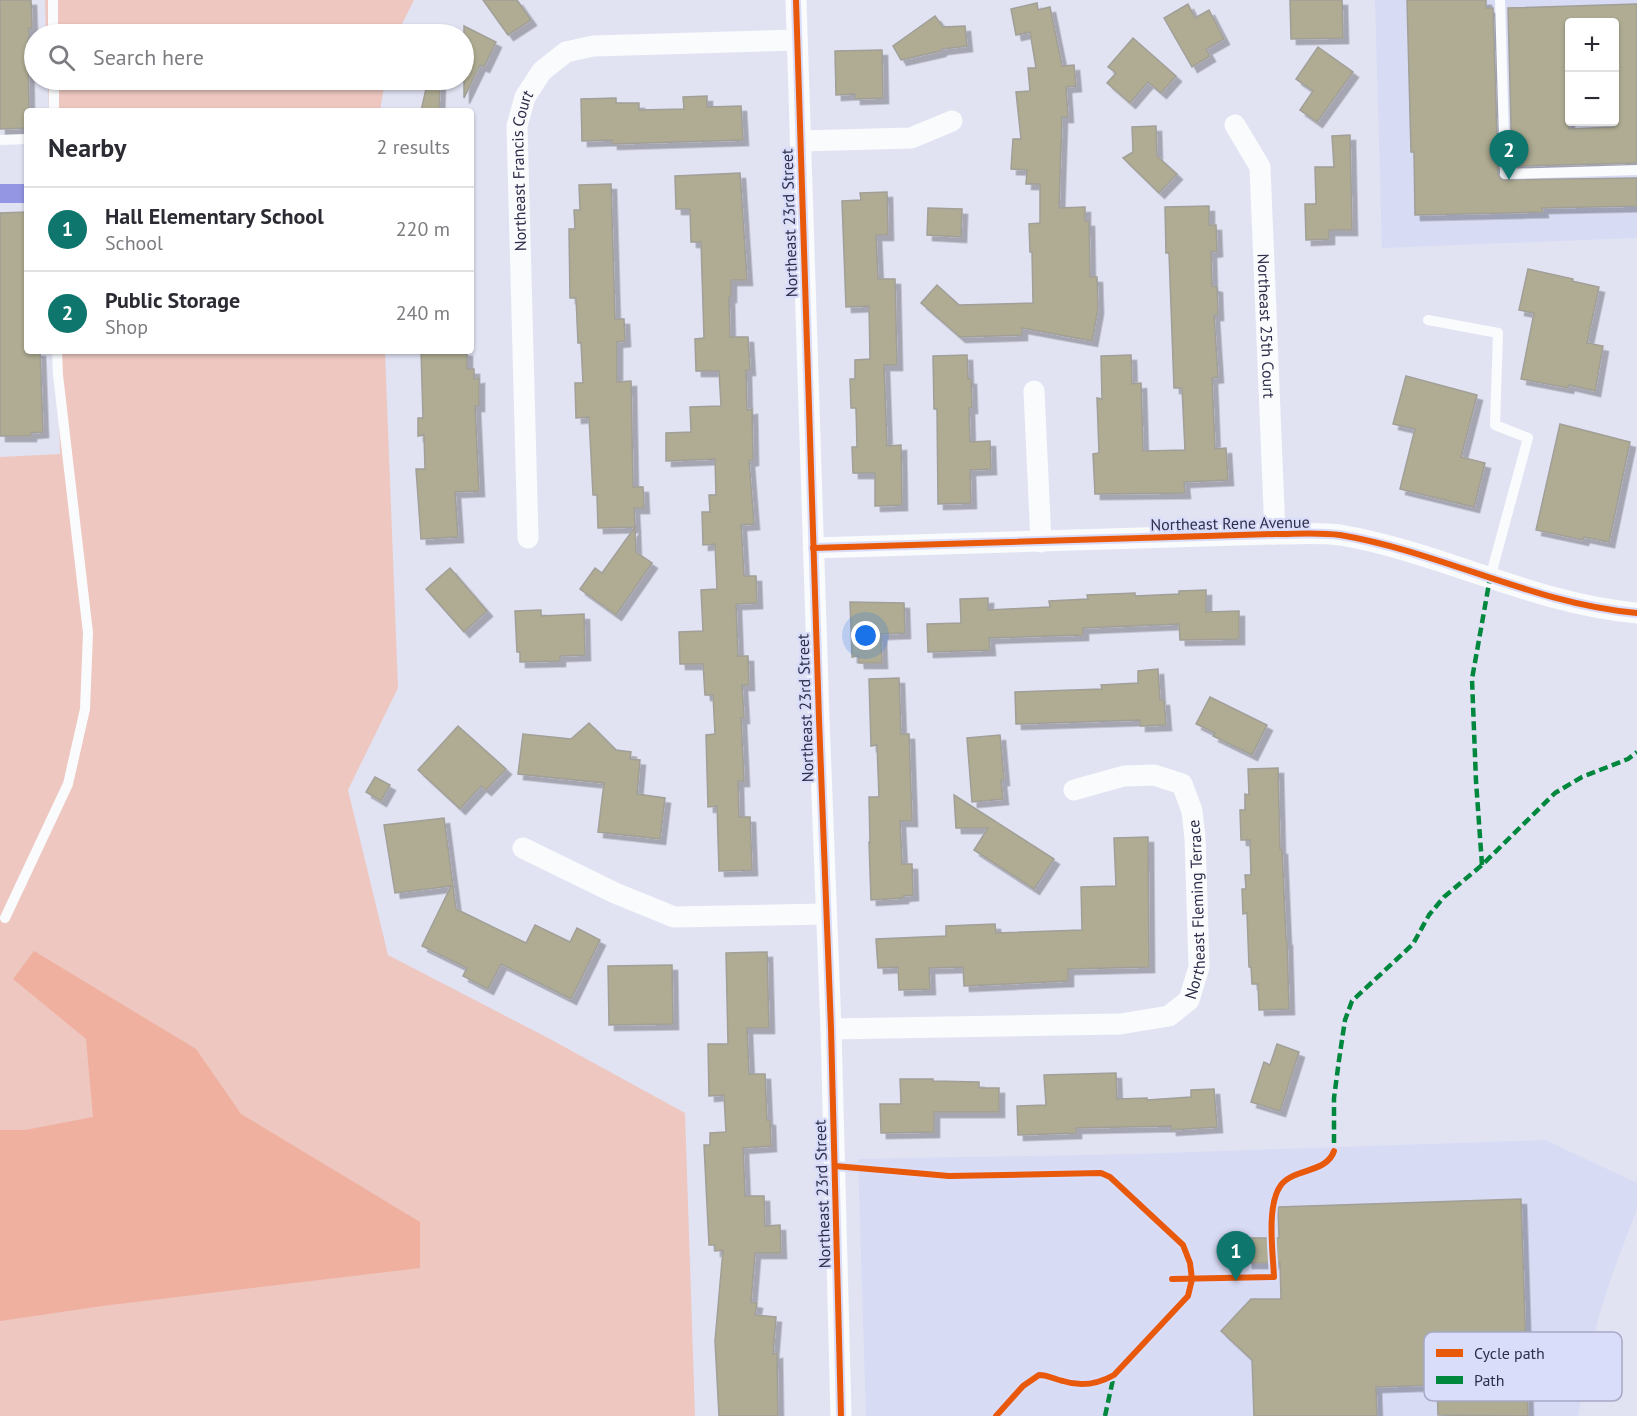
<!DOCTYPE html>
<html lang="en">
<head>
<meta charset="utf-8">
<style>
	body { margin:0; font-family:"PT Sans",sans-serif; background:#f7f7f7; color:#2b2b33 }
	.controls { position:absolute; right:18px; top:18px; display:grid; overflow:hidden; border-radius:6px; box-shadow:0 2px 4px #0004 }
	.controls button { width:54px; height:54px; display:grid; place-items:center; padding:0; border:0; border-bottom:2px solid #e1e1e2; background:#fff; color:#2b2b33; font:30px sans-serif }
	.you { position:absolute; left:866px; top:636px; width:21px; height:21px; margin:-15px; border:4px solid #fff; border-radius:50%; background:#1a73e8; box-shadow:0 0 0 9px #1a73e833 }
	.badge { display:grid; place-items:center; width:39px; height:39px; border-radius:50%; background:#0f766e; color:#fff; font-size:20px; font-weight:700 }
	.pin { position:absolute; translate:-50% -50px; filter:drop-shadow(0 2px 3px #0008) }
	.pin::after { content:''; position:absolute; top:32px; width:21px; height:18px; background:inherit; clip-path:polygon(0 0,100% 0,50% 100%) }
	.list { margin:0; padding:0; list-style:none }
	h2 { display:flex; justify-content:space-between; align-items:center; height:78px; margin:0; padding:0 24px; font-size:26px }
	h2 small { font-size:20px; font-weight:400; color:#7c7c81 }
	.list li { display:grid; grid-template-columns:39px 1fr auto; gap:18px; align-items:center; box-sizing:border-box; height:84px; padding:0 24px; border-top:2px solid #e1e1e2 }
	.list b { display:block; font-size:22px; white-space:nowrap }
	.list p { margin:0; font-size:20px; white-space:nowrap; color:#7c7c81 }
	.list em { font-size:20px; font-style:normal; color:#7c7c81 }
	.icon { flex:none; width:33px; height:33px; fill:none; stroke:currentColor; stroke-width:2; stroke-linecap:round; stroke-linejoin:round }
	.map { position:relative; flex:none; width:1637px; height:1416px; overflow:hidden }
	.search { position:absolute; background:#fff; box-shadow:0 2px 4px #0004; left:24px; top:24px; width:450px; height:66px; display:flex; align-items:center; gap:15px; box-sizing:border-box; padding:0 21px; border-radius:33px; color:#7c7c81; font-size:22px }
	.panel { position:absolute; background:#fff; box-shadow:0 2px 4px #0004; left:24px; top:108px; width:450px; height:246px; border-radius:6px }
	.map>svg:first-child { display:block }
</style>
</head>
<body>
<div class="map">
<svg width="1637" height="1416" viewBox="0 0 1637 1416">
	<defs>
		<filter id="shadow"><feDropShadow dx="5.5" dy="5.5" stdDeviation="0" flood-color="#0004"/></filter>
	</defs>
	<rect width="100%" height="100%" fill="#e1e3f3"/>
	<!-- built -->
	<g fill="#d8dbf4" fill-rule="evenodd">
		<path d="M1375 0H1637V238L1382 248ZM1570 22H1614V122H1570Z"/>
		<path d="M1545 1140 1637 1183V1209L1612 1275 1598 1319 1578 1416H866L858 1159 1134 1154Z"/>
	</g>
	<!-- green -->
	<g fill="#edc7c0">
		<path d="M45 0H414L397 34H46Z"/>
		<path d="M48 80H385L380 111H49Z"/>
		<path d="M57 351H385L398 688 348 790 388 955 550 1039 685 1113 695 1416H0V457L60 454Z"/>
	</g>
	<!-- forest -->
	<path fill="#efb09f" d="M34 951 196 1049 241 1114 420 1222V1268L102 1306 0 1321V1130H25L93 1117 86 1039 13 979Z"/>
	<!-- water -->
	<path fill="#9596e3" d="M27 184V203H0V184Z"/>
	<!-- building -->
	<g fill="#afac93" stroke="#a19f98" stroke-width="1.5" fill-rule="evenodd" filter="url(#shadow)">
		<path d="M0 0H31L32 28H29V40H28L29 111H27V128L0 129Z"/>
		<path d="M483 0H517L531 20 508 35Z"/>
		<path d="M1290 0H1342L1343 38 1291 39Z"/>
		<path d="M1407 0H1486V8H1493L1498 174 1501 180 1637 178V206L1542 208 1543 212 1415 215 1414 152H1411Z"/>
		<path d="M1037 3 1038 10 1050 7 1062 66 1074 65 1076 86 1066 87 1068 117H1062L1059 208 1085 207V221H1089L1090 277H1097L1098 309 1092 341 1022 328V335L960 337 921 303 937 285 959 305 1033 303 1032 252H1030L1029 224 1040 223V184H1026L1027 170 1011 169 1013 139H1021L1016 92 1030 91 1028 68H1036L1030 32 1016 35 1011 9Z"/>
		<path d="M1188 4 1195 18 1209 10 1224 39 1206 49 1210 56 1192 67 1164 18Z"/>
		<path d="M1637 4V163L1512 166 1508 8ZM1569 22H1614V127L1569 129Z"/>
		<path d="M935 16 943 27 965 26 967 46 942 49 940 51 901 60 893 46Z"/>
		<path d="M464 26 496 42 484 67 480 65 464 98Z"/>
		<path d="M1133 38 1176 76 1161 93 1148 82 1130 103 1107 83 1116 73 1108 67Z"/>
		<path d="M1318 47 1353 72 1317 122 1300 110 1313 91 1296 79Z"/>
		<path d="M882 50 883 98 855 99V94L836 95 835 51Z"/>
		<path d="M428 80H440L439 111H421Z"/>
		<path d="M707 96V107L741 106 743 140 612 144V140L582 141 581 99 616 98V103H639V110L684 109 683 97Z"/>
		<path d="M1156 126 1157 156 1177 174 1159 193 1123 158 1133 152 1132 127Z"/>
		<path d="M1350 135 1352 230H1329V239L1306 240 1305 204H1316L1315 167H1334L1332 136Z"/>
		<path d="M740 173 747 280H731V297H729L730 337H748L750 370H746L747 410 752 409 753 460 749 461 754 524 741 525 744 576H756L757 603 736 604 738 656H748L749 685H742L744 718H741L744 781H738L739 817H750L752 870 719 871 717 806 708 807 706 735 715 734 713 695H705L703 664H680L679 632 703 631 701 590 717 589 715 544 703 545 702 512H710L709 495H716L715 459 666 461V433L691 432 690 407 721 406 719 371H696L695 339 704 338 701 242H691L690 209H676L675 176Z"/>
		<path d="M611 184 615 319H624L625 341 617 342V382L631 381 633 487H643L644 508H634L635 527 598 528 597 495H593L589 417 576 418 575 383H583L581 343H578L576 298H570L569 229H575L574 210H580L579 185Z"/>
		<path d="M887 192 888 235H876L878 279H895L897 365H884L887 446 901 445 902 505 875 506V473H853L852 447H857L856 408H851L850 379H855V360L870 359 869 306 846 307 842 201 861 200 860 193Z"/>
		<path d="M1209 206V225H1216L1217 251 1211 252 1212 286 1217 287 1218 315H1214L1218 377 1212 378 1215 449 1226 448 1228 480 1184 482 1185 493 1095 494 1093 454 1099 453 1097 398 1102 399 1101 356 1131 355 1132 384 1141 383 1143 451 1185 450 1182 388H1174L1169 253H1166L1165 207Z"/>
		<path d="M928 208 962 209 961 237 927 235Z"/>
		<path d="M27 212V351H40L43 432 31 433V436H0V213Z"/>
		<path d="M1528 269 1573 279 1572 281 1599 287 1587 343 1603 346 1595 391 1569 385 1568 388 1521 379 1534 313 1519 310Z"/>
		<path d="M421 351H467V369H474V379L479 378V406H475L479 491 455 492 458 537 421 539 416 469H425L424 435 418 436V418H423Z"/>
		<path d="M967 355 968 379H971L972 408H969L970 442 990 441 991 469 970 470 971 503 938 504 937 409H934L933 356Z"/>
		<path d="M1406 376 1477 395 1461 457 1485 463 1474 507 1400 489 1415 429 1393 424Z"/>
		<path d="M1560 424 1630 442 1609 542 1584 537 1583 540 1536 530Z"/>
		<path d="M635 527 636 552 652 563 616 615 580 589 595 568 602 573Z"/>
		<path d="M450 568 487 611 464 632 426 589Z"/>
		<path d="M1206 590V612L1239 611V639L1180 640 1179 624 1083 628V635L989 638 990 650 928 652 927 624 961 623 960 599 988 598V610L1050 607 1049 601 1088 599 1087 595 1135 593V596L1179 594V591Z"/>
		<path d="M850 602 904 603 905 633 881 634 882 663H859L858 656 852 657Z"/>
		<path d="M541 610V616L584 614 585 655 560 656V661L520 662V652H517L515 611Z"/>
		<path d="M1158 669 1160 700H1164L1166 725 1140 726V720L1016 724 1015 692 1102 689 1101 685 1138 683V671Z"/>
		<path d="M899 678 901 734H909L912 821H900L902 864H912L913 895 903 896V898L871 900 869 842H870L869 797H879L877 745 871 746 869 679Z"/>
		<path d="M1210 697 1267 725 1252 755 1213 736 1215 733 1196 724Z"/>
		<path d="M589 723 616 750 631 752 630 759 640 760 637 794 665 798 660 839 598 832 604 783 518 774 523 734 571 739Z"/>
		<path d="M458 726 506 769 486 790 481 786 460 809 418 770Z"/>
		<path d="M1000 735 1004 780H1001L1003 799 972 802 967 738Z"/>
		<path d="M1278 768 1280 849H1282L1286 940H1287L1289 1009 1259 1010 1258 984H1252L1251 967H1249L1247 913 1243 914 1242 889H1246L1245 875H1251L1250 840H1241L1240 810H1245V794L1249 795 1248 769Z"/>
		<path d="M375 777 390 785 381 801 366 792Z"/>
		<path d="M954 795 1054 859 1034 889 974 850 988 828H956Z"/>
		<path d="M444 818 456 909 526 943 535 925 570 942 577 928 600 940 571 999 501 964 488 989 463 976 467 968 422 946 451 886 395 893 384 825Z"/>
		<path d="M1148 837 1149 967 1068 969V981L964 986 963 967 929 968 930 989 899 990 898 967 878 968 876 939 946 936V926L995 924 996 933 1082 930 1081 887 1116 886 1114 838Z"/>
		<path d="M767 952 769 1028H747L749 1074H765L767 1120H770L771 1146 743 1148 745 1196H764L765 1226 780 1225 781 1253H755L751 1302 757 1303 755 1315 776 1317 773 1354 777 1353 778 1416H719L715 1341 723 1250 715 1251V1245H709L704 1145H710V1133L726 1132 724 1095 709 1096 708 1044H728L726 953Z"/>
		<path d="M672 965 673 1024 609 1025 608 966Z"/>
		<path d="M1277 1044 1299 1052 1280 1111 1251 1102 1264 1062 1270 1065Z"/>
		<path d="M1116 1073 1117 1099 1147 1098V1100L1191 1097V1090L1214 1089 1217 1127 1171 1130V1126L1076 1128V1133L1018 1135 1017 1106 1046 1105 1044 1075Z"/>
		<path d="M900 1079H933V1081L979 1082V1088H999V1112H934V1132L881 1133 880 1104H901Z"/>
		<path d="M1521 1199 1528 1416 1438 1415 1437 1385 1376 1387 1377 1416H1254L1252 1360 1221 1331 1251 1299H1281L1280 1263H1247L1246 1238H1279L1278 1207Z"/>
	</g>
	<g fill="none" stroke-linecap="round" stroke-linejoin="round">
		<!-- lane -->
		<g stroke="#fafbfd" stroke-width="10">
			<path d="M53 0V34"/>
			<path d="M1500 0 1505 174 1637 170"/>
			<path d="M54 80V111"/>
			<path d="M0 140 27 139"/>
			<path d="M1428 320 1498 333 1495 425 1528 438 1490 578"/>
			<path d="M5 918 68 784 85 709 88 633 58 375 57 351"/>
		</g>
		<!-- street -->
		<g stroke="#fafbfd" stroke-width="21">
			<path d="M796 0 819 719 831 1029 841 1416"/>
			<path id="s1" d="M1235 125 1260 167 1275 534"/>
			<path d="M800 141 911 138 952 121"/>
			<path d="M1034 391 1041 542"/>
			<path id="s2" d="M528 538 517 126 525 97 542 71 566 52 593 46 797 40"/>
			<path d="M813 548 1275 534C1296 534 1319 532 1340 535 1441 552 1534 604 1637 613"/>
			<path d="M523 848 615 893 674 917 826 914"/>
			<path id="s3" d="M831 1029 1120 1024 1169 1016 1189 1000 1199 967 1195 838 1192 811 1182 784 1154 775 1124 776 1074 790"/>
		</g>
		<!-- quiet -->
		<g stroke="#00873e" stroke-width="4.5" stroke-dasharray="9 4.5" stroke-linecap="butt">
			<path d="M1482 865 1476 781 1472 679 1490 578"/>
			<path d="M1332 1156 1334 1151V1098L1339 1060 1345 1020 1352 1001 1413 944 1429 915 1444 897 1482 865 1555 793 1582 777 1628 759 1637 752"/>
			<path d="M1105 1416 1114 1375"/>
		</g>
		<defs>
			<g id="cycleway">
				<path d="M796 0 819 719 831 1029 841 1416"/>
				<path d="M813 548 1275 534C1296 534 1319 532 1340 535 1441 552 1534 604 1637 613"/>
				<path d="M835 1166 949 1176 1101 1173 1110 1177 1183 1245 1190 1263 1192 1279 1188 1296 1114 1375C1098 1384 1081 1387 1063 1381 1054 1379 1048 1375 1039 1375L1023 1386 996 1416"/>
				<path d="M1172 1279 1274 1277C1273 1253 1266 1205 1281 1185 1294 1168 1327 1173 1334 1151"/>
			</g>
		</defs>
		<!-- cycleway casing -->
		<use href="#cycleway" stroke="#daddfa" stroke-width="10"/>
		<!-- cycleway -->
		<use href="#cycleway" stroke="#e8590c" stroke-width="6"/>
	</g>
	<g text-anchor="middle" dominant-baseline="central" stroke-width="4.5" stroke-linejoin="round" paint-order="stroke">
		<!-- street labels -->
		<g font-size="16" fill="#2c2d49" stroke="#daddfa">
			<text stroke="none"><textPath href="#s2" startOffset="368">Northeast Francis Court</textPath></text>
			<text transform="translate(789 223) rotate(-92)">Northeast 23rd Street</text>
			<text stroke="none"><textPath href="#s1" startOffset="208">Northeast 25th Court</textPath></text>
			<text transform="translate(1230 523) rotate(-1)">Northeast Rene Avenue</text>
			<text transform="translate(805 708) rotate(-92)">Northeast 23rd Street</text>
			<text stroke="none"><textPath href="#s3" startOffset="456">Northeast Fleming Terrace</textPath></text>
			<text transform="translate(822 1194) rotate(-92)">Northeast 23rd Street</text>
		</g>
	</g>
	<!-- legend -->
	<rect x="1424" y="1332" width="198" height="69" rx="9" fill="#daddfa" stroke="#a6a8c5" stroke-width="1.5"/>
	<rect x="1436" y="1349" width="27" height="8" fill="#e8590c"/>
	<rect x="1436" y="1376" width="27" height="8" fill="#00873e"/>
	<g font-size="16" fill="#2c2d49">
		<text x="1474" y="1359">Cycle path</text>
		<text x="1474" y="1386">Path</text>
	</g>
</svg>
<div class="controls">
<button>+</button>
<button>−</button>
</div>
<div class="you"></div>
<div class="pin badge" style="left:1236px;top:1281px">1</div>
<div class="pin badge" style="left:1509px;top:180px">2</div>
<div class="search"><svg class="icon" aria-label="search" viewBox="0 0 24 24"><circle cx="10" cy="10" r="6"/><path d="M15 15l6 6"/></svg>Search here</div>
<section class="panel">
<h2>Nearby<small>2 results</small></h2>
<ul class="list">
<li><span class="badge">1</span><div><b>Hall Elementary School</b><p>School</p></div><em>220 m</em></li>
<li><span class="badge">2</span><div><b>Public Storage</b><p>Shop</p></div><em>240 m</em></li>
</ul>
</section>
</div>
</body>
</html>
